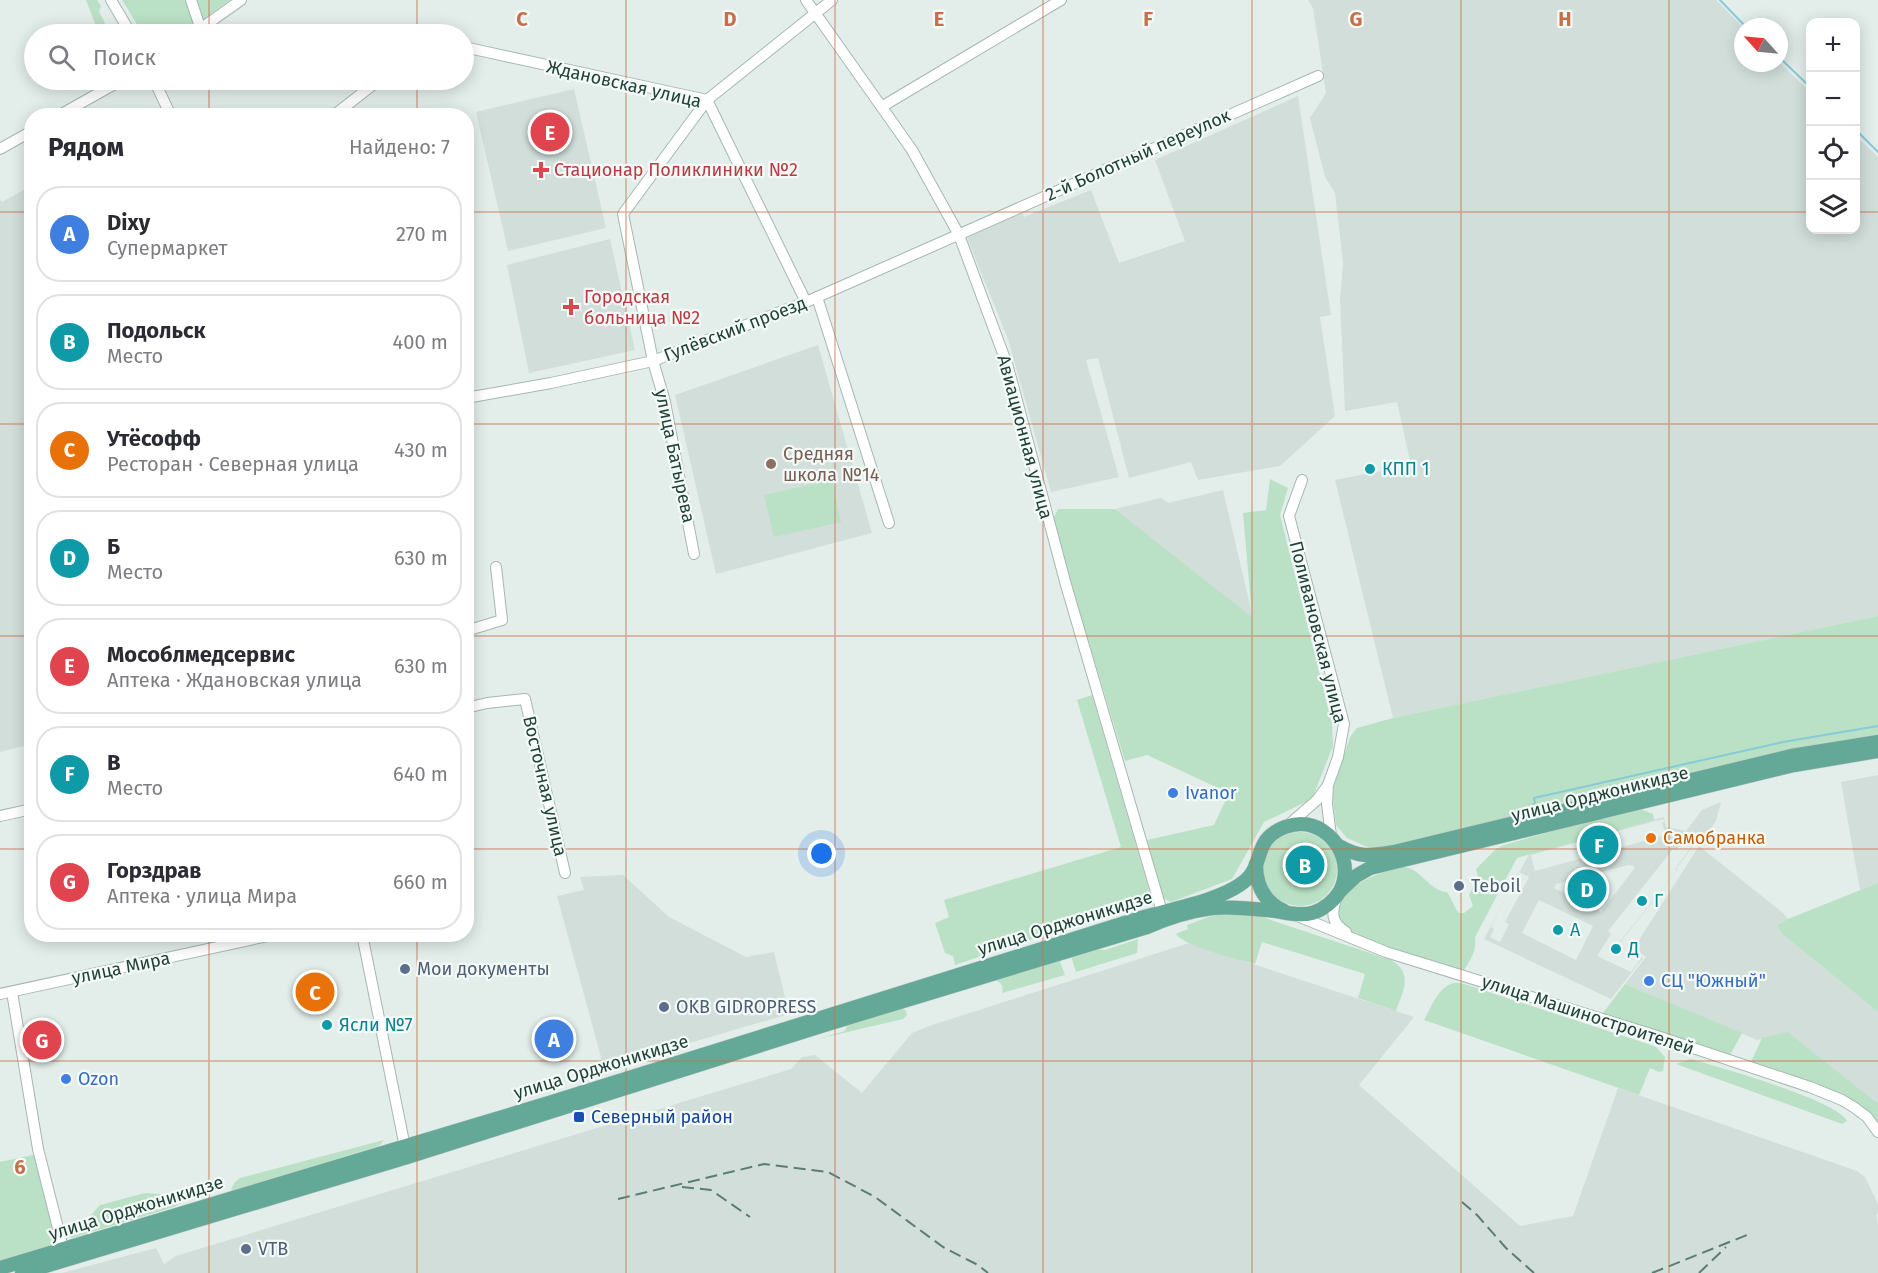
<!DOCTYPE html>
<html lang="ru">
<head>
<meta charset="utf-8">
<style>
	body { margin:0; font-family:"Fira Sans",sans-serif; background:#f7f7f7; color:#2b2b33 }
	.controls { position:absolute; right:18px; top:18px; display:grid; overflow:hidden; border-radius:12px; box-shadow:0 3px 15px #0003 }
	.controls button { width:54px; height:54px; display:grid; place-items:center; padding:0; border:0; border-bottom:2px solid #e1e1e2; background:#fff; color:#2b2b33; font:30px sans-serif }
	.compass { position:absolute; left:1734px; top:18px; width:54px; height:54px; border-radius:50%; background:#fff; box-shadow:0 3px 15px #0003; rotate:297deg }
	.you { position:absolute; left:822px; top:854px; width:21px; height:21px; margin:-15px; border:4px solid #fff; border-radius:50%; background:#1a73e8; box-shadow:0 0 0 9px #1a73e833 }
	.badge { display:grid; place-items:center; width:39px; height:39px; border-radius:50%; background:#1a73e8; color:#fff; font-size:20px; font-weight:700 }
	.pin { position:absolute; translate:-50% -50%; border:3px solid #fff; box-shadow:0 2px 6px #0006 }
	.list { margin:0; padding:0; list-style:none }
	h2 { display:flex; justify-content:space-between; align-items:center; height:78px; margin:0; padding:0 24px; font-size:26px }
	h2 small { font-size:20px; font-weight:400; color:#7c7c81 }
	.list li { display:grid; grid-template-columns:39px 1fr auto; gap:18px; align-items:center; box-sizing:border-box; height:96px; margin:0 12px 12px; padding:0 12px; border:2px solid #e1e1e2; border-radius:24px }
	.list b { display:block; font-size:22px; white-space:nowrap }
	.list p { margin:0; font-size:20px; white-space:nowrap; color:#7c7c81 }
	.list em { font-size:20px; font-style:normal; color:#7c7c81 }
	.icon { flex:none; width:33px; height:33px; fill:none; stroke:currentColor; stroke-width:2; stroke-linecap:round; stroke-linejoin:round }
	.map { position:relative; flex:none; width:1878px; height:1273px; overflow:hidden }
	.search { position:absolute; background:#fff; box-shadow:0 3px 15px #0003; left:24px; top:24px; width:450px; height:66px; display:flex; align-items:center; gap:15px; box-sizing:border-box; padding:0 21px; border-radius:33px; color:#7c7c81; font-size:22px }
	.panel { position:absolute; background:#fff; box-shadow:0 3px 15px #0003; left:24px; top:108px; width:450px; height:834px; border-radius:24px }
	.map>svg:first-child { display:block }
</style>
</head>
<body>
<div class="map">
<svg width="1878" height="1273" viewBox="0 0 1878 1273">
	<rect width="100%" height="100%" fill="#e3eeea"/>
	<!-- built -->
	<g fill="#d1ded9" fill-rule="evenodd">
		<path d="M1308 0H1716L1743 27V63L1779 62 1810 92V230H1856V136L1878 157V616L1393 718 1335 480 1411 465 1397 402 1345 411 1340 299 1343 262 1335 193 1325 177 1310 118 1326 93 1313 8Z"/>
		<path d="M574 89 606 228 508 251 476 112Z"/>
		<path d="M1298 96 1331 315 1320 317 1335 416 1280 466 1198 480 1191 462 1129 478 1098 358 1086 360 1119 477 1051 492 1008 339 967 238 1022 211 1024 217 1091 190 1119 263 1185 241 1155 160Z"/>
		<path d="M31 186V744L0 752V200L2 202Z"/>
		<path d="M610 239 635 350 529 373 507 265Z"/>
		<path d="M818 345 872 533 716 574 675 395Z"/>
		<path d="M1223 490 1253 618 1115 509 1161 498 1168 503Z"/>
		<path d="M1878 775V883L1860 890 1841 782Z"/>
		<path d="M1721 802 1716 821 1700 843 1694 845 1676 869 1678 870 1621 941 1643 958 1611 999 1484 939 1529 854 1664 817 1666 827 1686 831 1702 810ZM1663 819 1665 822 1662 823 1666 835 1535 871 1531 855ZM1685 839 1693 845 1675 869 1677 871 1620 941 1608 931 1673 849 1676 850ZM1629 865 1634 866V869L1601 912 1554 888 1556 884ZM1519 872 1529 877 1505 922 1509 924 1500 942 1490 937 1494 929 1491 927ZM1539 900 1593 926 1576 960 1522 933ZM1611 934 1642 957 1631 972 1597 956Z"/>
		<path d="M1699 846 1783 913 1788 919 1777 925 1781 933 1878 1012V1105L1788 1032 1757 1040 1625 984 1646 957 1634 948Z"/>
		<path d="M623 875 669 917 746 957 774 952 789 1014 604 1068 557 896 584 890 580 877Z"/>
		<path d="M1189 943 1414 1017 1359 1085 1520 1226 1573 1216 1618 1088 1857 1171 1865 1177 1878 1204V1213L1876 1215 1878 1226V1273H62L156 1248 164 1264 176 1256 791 1069 802 1057 815 1055 862 1093 912 1033 932 1025Z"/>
	</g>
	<!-- green -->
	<g fill="#bae1c5">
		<path d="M86 0H97L101 6 99 11 108 30 116 34H99Z"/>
		<path d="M122 0H230L182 34H143Z"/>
		<path d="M1270 479 1288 488 1280 515 1332 724 1333 746 1312 799 1264 822 1232 879 1171 902 1163 898 1147 840 1214 825 1229 793 1147 755 1125 761 1052 521 1058 509H1115L1252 617 1243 513 1266 510Z"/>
		<path d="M832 480 841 522 774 537 764 495Z"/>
		<path d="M1878 616V736L1769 754 1374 850 1347 838 1336 825 1332 792 1350 737 1357 728 1393 718Z"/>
		<path d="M1092 695 1148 886 1150 902 1113 913 1112 910 1103 912V915L955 965 953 956 945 953 935 923 949 917 944 900 1121 847 1077 700Z"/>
		<path d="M1636 807 1653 814 1654 820 1517 858 1475 937C1477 952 1470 960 1463 972L1352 934C1316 907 1354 883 1381 873 1388 871 1396 866 1403 867 1421 868 1428 890 1447 892 1452 899 1454 907 1459 913H1464L1473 906 1469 895 1478 876 1476 869 1496 849 1504 845Z"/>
		<circle cx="1300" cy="869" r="37"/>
		<path d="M1878 883V1012L1781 933 1777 925 1788 919Z"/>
		<path d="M1221 912 1250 913 1391 960C1414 974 1403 990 1396 1011L1358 998 1365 974 1262 942 1255 964C1238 959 1185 947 1176 934L1188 929 1187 925Z"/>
		<path d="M1138 939 1137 953 1076 972 1071 956 1089 949 1105 950Z"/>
		<path d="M1059 959 1065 975 1002 993C1004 985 1001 983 994 979Z"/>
		<path d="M1454 983H1461L1648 1044 1656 1047 1665 1057 1663 1071 1659 1072 1650 1068 1639 1095 1424 1020C1432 1006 1438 987 1454 983Z"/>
		<path d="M1625 984 1742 1033 1729 1057 1604 1018 1603 1013Z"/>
		<path d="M902 1008 906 1011 907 1015 903 1019 818 1039 845 1031 847 1026Z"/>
		<path d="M1788 1032 1878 1104V1129L1863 1115 1750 1064 1762 1038Z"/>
		<path d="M1691 1059C1718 1067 1837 1100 1847 1121L1842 1124 1676 1064Z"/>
		<path d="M384 1140 379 1146 232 1191 231 1189 235 1182 240 1178Z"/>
		<path d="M37 1154 56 1243 51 1249 0 1264V1162Z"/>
		<path d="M145 1193 163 1194 181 1203 174 1207 72 1238 64 1235 61 1230 84 1223 100 1205Z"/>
	</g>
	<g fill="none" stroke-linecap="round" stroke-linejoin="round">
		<!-- stream -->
		<g stroke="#87cad8" stroke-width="2">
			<path d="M1720 0 1746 27"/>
			<path d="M1779 57 1810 87"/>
			<path d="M1856 130 1878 152"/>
			<path d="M1531 808 1535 803 1534 798 1783 742 1878 726"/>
		</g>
		<defs>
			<g id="minor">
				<path d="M111 0 131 34"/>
				<path d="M191 0 201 30"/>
				<path d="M806 0 912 150 959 235 1008 367 1066 585 1162 912"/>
				<path d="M193 34 241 0"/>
				<path d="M464 47 707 100"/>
				<path d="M154 80 171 116"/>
				<path d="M707 100 806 302"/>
				<path d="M883 106 1061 0"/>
				<path d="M58 116 122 80"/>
				<path d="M333 116 379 80"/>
				<path d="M0 149 32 131"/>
				<path d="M817 297 889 523"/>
				<path d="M466 398 551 383 653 361 806 302 1318 76"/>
				<path d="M1302 480 1289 516 1344 724 1338 757 1328 785 1327 804 1331 836"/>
				<path d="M694 554 665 402 653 361 623 214 707 100 832 0"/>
				<path d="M466 631 502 620 496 567"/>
				<path d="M466 708 487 703 525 699 565 873"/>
				<path d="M0 816 32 809"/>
				<path d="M1286 827 1317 800 1328 785"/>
				<path d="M1337 897C1331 912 1331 923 1346 932"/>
				<path d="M1295 915 1386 952 1654 1035 1810 1087 1842 1100 1855 1108 1867 1117 1878 1132"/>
				<path d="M362 934 406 1152"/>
				<path d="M12 992 38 1149 65 1256"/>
				<path d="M0 994 277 934"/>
			</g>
			<g id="major">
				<path d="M1339 846C1360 858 1370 856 1394 852L1791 756 1878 742"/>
				<path d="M1256 864C1256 885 1264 902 1284 911"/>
				<path d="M1340 891 1356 876 1370 868 1794 765 1878 751"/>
				<path d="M0 1268 549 1103 1144 917C1172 909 1229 899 1249 877 1264 860 1254 839 1285 827 1323 812 1358 856 1340 891 1334 901 1323 910 1312 913 1300 916 1287 913 1276 911 1255 909 1233 906 1212 908 1190 911 1167 918 1147 927L821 1026 407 1157 22 1273"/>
			</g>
		</defs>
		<!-- minor casing -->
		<use href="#minor" stroke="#a5b7b1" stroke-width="12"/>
		<!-- major casing -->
		<use href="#major" stroke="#c1cac8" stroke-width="15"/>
		<!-- minor -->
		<use href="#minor" stroke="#fff" stroke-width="10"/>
		<!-- major -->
		<use href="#major" stroke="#64a897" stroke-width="14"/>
		<!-- rail -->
		<g stroke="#5c7d75" stroke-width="2" stroke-dasharray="12 6" stroke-linecap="butt">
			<path d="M682 1187 711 1190 750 1217"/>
			<path d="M618 1199 764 1164 828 1172 875 1197 943 1247 978 1265 988 1273"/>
			<path d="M1462 1202 1477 1215 1506 1248 1534 1273"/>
			<path d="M1652 1273 1747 1235"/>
			<path d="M1699 1273 1726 1247"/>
		</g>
	</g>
	<!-- grid -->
	<path fill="none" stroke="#c76f4b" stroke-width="1.5" stroke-opacity="0.55" d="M209 0V34M417 0V34M626 0V1273M835 0V1273M1043 0V1273M1252 0V1273M1461 0V1273M1669 0V1273M209 80V116M417 80V116M0 212H32M466 212H1810M1856 212H1878M0 424H32M466 424H1878M0 636H32M466 636H1878M0 849H32M466 849H1878M209 934V1273M417 934V1273M0 1061H1878"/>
	<!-- markers -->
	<g fill="#e0444e" stroke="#f4faf7" stroke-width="2">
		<path d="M538 161h6v6h6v6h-6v6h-6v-6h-6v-6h6z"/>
		<path d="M568 298h6v6h6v6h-6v6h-6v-6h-6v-6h6z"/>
	</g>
	<circle fill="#8d6e63" stroke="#f4faf7" stroke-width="2" cx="771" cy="464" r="6"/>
	<g fill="#0f9aa8" stroke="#f4faf7" stroke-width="2">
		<circle cx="1370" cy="469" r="6"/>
		<circle cx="1642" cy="901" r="6"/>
		<circle cx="1558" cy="930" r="6"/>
		<circle cx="1616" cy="949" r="6"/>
		<circle cx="327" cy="1025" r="6"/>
	</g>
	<g fill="#3f7fe0" stroke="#f4faf7" stroke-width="2">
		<circle cx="1173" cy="793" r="6"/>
		<circle cx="1649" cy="981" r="6"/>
		<circle cx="66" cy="1079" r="6"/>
	</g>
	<circle fill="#e8710a" stroke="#f4faf7" stroke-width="2" cx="1651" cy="838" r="6"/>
	<g fill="#5c6f8a" stroke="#f4faf7" stroke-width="2">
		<circle cx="1459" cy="886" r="6"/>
		<circle cx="405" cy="969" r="6"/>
		<circle cx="664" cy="1007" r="6"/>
		<circle cx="246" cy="1249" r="6"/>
	</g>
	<rect fill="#1a4fb4" stroke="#f4faf7" stroke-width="2" x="573" y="1111" width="12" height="12" rx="3"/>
	<g text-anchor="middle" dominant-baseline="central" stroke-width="4.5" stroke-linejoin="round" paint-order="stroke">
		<!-- street labels -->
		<g font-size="18" fill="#214239" stroke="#f4faf7">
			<text transform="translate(624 84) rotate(13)">Ждановская улица</text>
			<text transform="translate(1138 155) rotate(-24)">2-й Болотный переулок</text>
			<text transform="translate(735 329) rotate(-21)">Гулёвский проезд</text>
			<text transform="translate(1025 437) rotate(75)">Авиационная улица</text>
			<text transform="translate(675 456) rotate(78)">улица Батырева</text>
			<text transform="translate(1318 632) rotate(76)">Поливановская улица</text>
			<text transform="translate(545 786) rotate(77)">Восточная улица</text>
			<text transform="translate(1600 794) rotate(-14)">улица Орджоникидзе</text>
			<text transform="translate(1065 923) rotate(-17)">улица Орджоникидзе</text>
			<text transform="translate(121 968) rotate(-12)">улица Мира</text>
			<text transform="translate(1588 1015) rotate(18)">улица Машиностроителей</text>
			<text transform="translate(601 1067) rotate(-17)">улица Орджоникидзе</text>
			<text transform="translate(136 1208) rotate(-17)">улица Орджоникидзе</text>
		</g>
		<!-- health labels -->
		<g font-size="18" fill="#be3a42" stroke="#f4faf7" text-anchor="start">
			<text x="554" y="170">Стационар Поликлиники №2</text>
			<text x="584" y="297">Городская<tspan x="584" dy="21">больница №2</tspan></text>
		</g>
		<!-- education labels -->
		<g font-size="18" fill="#785e54" stroke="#f4faf7" text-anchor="start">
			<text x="783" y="454">Средняя<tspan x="783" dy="21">школа №14</tspan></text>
		</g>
		<!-- culture labels -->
		<g font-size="18" fill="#0d838f" stroke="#f4faf7" text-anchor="start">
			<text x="1382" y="469">КПП 1</text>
			<text x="1654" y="901">Г</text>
			<text x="1570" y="930">А</text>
			<text x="1628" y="949">Д</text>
			<text x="339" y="1025">Ясли №7</text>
		</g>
		<!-- shop labels -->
		<g font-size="18" fill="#366cbe" stroke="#f4faf7" text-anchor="start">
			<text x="1185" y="793">Ivanor</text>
			<text x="1661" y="981">СЦ "Южный"</text>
			<text x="78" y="1079">Ozon</text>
		</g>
		<!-- food labels -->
		<g font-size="18" fill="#c56008" stroke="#f4faf7" text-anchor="start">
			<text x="1663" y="838">Самобранка</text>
		</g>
		<!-- service labels -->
		<g font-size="18" fill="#4e5e75" stroke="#f4faf7" text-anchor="start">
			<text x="1471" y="886">Teboil</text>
			<text x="417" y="969">Мои документы</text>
			<text x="676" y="1007">OKB GIDROPRESS</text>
			<text x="258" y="1249">VTB</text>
		</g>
		<!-- transit labels -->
		<g font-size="18" fill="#164399" stroke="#f4faf7" text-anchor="start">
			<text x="591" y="1117">Северный район</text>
		</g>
	</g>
	<g font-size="20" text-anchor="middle" font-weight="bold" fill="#c76f4b" stroke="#f4faf7" stroke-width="4.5" stroke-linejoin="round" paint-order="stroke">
		<text x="522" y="26">C</text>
		<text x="730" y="26">D</text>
		<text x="939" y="26">E</text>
		<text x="1148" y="26">F</text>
		<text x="1356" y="26">G</text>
		<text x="1565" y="26">H</text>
		<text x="20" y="1174">6</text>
	</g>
</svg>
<div class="controls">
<button>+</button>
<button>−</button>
<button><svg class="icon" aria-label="locate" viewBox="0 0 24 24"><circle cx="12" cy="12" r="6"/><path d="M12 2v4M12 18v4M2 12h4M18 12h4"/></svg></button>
<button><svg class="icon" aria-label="layers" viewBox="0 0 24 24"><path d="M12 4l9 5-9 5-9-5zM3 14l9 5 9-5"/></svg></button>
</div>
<svg class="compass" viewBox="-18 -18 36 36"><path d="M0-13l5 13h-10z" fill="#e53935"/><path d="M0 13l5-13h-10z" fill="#7c7c81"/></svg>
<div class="you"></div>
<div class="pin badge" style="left:554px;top:1039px;background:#3f7fe0">A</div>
<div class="pin badge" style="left:1305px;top:865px;background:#0f9aa8">B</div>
<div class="pin badge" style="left:315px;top:992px;background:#e8710a">C</div>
<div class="pin badge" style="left:1587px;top:889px;background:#0f9aa8">D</div>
<div class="pin badge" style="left:550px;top:132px;background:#e0444e">E</div>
<div class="pin badge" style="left:1599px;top:845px;background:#0f9aa8">F</div>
<div class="pin badge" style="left:42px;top:1040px;background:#e0444e">G</div>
<div class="search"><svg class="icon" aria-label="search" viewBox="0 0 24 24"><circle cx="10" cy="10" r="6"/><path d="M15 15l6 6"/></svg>Поиск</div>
<section class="panel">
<h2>Рядом<small>Найдено: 7</small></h2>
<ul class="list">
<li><span class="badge" style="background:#3f7fe0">A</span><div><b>Dixy</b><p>Супермаркет</p></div><em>270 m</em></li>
<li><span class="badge" style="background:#0f9aa8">B</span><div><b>Подольск</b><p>Место</p></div><em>400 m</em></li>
<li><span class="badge" style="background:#e8710a">C</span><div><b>Утёсофф</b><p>Ресторан · Северная улица</p></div><em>430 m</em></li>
<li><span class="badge" style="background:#0f9aa8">D</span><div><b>Б</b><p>Место</p></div><em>630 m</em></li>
<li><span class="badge" style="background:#e0444e">E</span><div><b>Мособлмедсервис</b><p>Аптека · Ждановская улица</p></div><em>630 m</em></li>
<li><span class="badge" style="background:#0f9aa8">F</span><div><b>В</b><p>Место</p></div><em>640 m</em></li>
<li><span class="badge" style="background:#e0444e">G</span><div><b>Горздрав</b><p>Аптека · улица Мира</p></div><em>660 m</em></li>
</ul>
</section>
</div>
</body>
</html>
